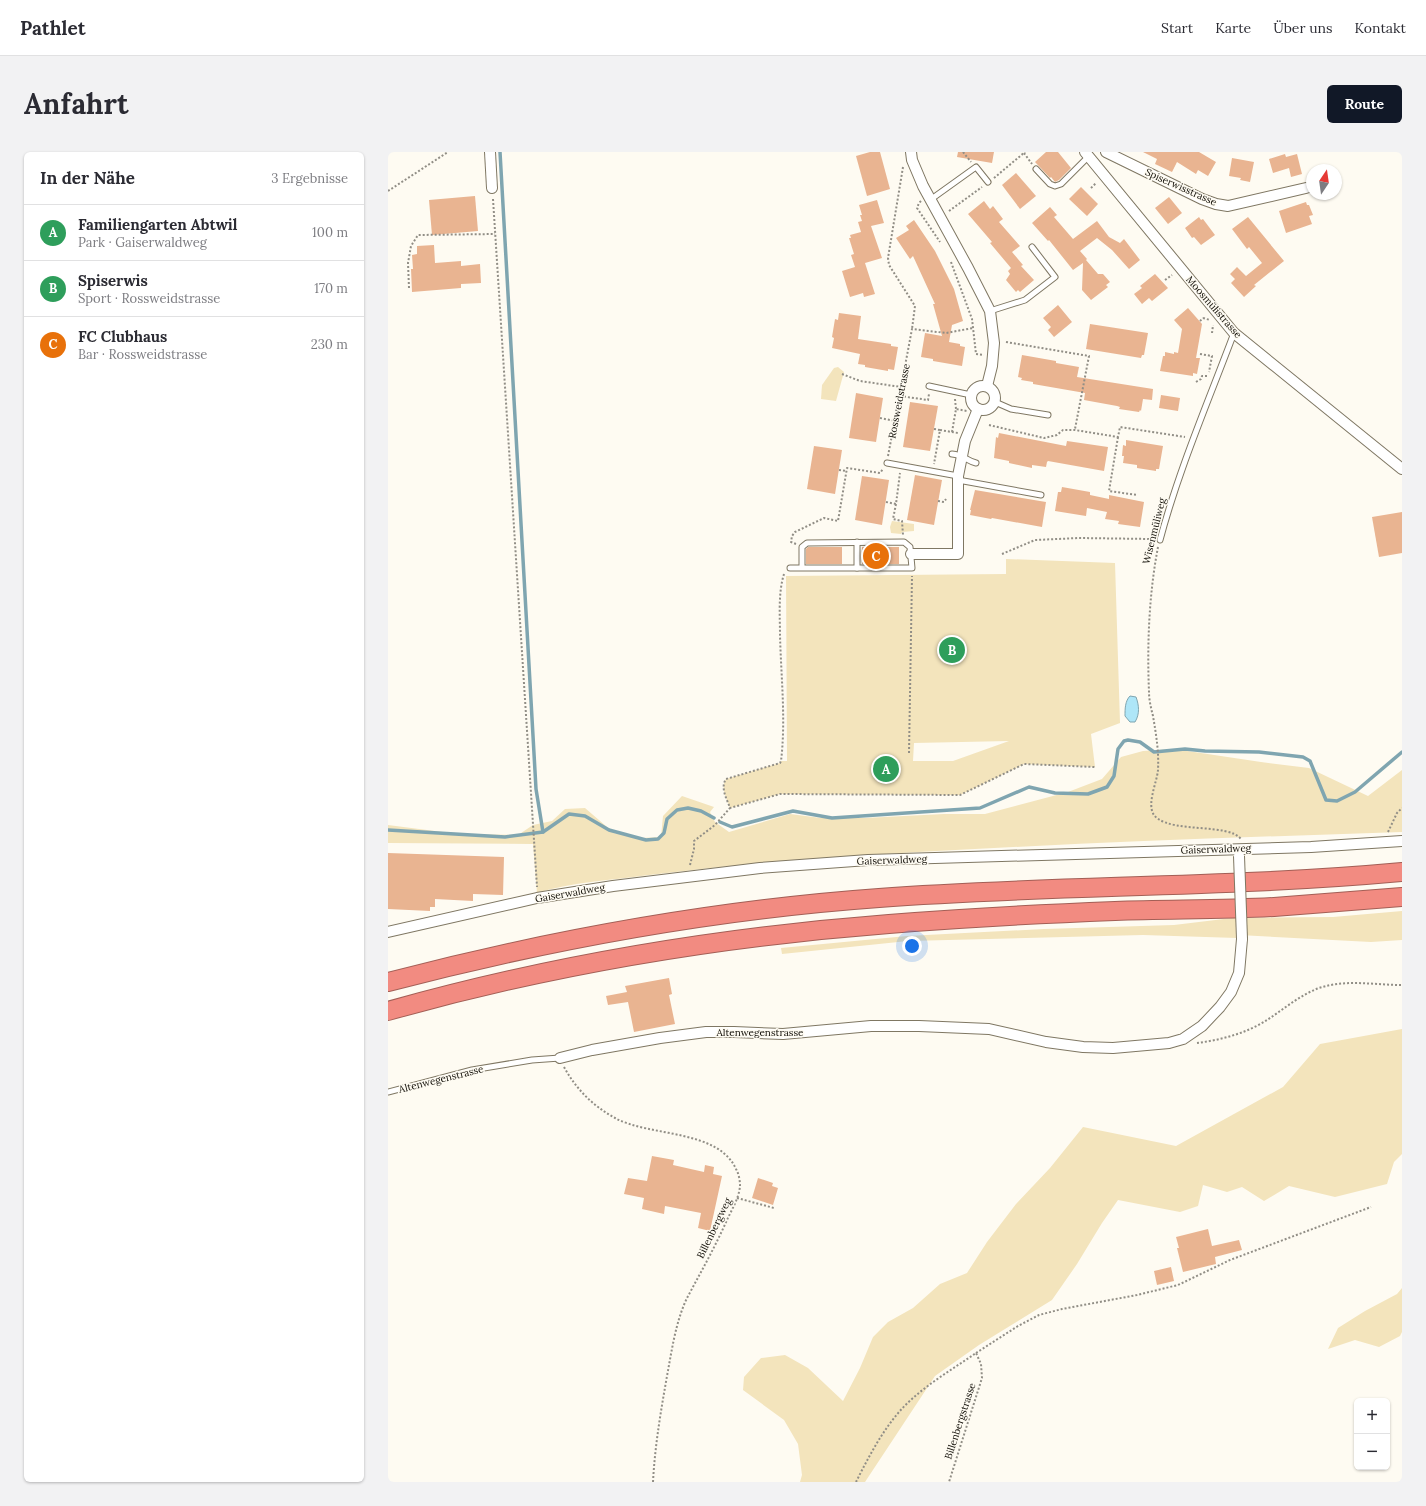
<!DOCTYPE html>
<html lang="de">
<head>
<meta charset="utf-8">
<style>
	body { margin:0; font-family:Lora,serif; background:#f2f2f3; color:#2b2b33 }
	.controls { position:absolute; right:12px; bottom:12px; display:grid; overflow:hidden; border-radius:6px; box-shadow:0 1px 3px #0004 }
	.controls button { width:36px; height:36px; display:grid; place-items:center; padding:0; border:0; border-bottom:1px solid #e1e1e2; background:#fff; color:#2b2b33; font:20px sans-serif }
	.compass { position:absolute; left:918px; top:12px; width:36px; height:36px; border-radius:50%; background:#fff; box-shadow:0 1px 3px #0004; rotate:13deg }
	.you { position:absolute; left:524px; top:794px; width:14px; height:14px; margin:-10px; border:3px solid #fff; border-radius:50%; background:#1a73e8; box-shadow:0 0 0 6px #1a73e833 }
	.badge { display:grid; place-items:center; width:26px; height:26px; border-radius:50%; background:#111827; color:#fff; font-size:13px; font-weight:700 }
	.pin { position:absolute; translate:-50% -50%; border:2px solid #fff; box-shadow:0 1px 4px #0006 }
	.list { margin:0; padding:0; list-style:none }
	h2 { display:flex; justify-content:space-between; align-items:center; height:52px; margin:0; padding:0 16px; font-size:17px }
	h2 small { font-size:13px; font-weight:400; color:#7c7c81 }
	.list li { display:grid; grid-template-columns:26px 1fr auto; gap:12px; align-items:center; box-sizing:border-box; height:56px; padding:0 16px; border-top:1px solid #e1e1e2 }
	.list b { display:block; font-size:15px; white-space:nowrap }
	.list p { margin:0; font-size:13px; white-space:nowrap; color:#7c7c81 }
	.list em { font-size:13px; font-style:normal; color:#7c7c81 }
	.map { position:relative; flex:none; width:1014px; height:1330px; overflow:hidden; border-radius:6px }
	header { display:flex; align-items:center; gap:24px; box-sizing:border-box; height:56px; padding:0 20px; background:#fff; border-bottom:1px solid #e1e1e2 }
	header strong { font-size:19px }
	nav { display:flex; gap:22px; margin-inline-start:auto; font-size:14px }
	.intro { display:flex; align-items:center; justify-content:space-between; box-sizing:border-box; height:96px; padding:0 24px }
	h1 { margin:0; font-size:28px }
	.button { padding:10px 18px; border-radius:6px; background:#111827; color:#fff; font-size:14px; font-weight:700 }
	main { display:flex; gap:24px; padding:0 24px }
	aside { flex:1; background:#fff; border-radius:6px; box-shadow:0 1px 3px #0004 }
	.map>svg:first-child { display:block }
</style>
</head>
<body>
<header>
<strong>Pathlet</strong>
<nav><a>Start</a><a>Karte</a><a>Über uns</a><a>Kontakt</a></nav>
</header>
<div class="intro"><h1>Anfahrt</h1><a class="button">Route</a></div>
<main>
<aside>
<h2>In der Nähe<small>3 Ergebnisse</small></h2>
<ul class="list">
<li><span class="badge" style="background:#2e9e5b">A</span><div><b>Familiengarten Abtwil</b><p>Park · Gaiserwaldweg</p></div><em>100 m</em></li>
<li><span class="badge" style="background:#2e9e5b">B</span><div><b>Spiserwis</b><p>Sport · Rossweidstrasse</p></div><em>170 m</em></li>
<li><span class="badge" style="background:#e8710a">C</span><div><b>FC Clubhaus</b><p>Bar · Rossweidstrasse</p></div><em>230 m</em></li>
</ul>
</aside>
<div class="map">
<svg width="1014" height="1330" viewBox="0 0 1014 1330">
	<rect width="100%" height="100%" fill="#fefbf2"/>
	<!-- green -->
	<g fill="#f3e4bc" fill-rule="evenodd">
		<path d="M450 215 456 220 448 249 433 247 434 233 446 216Z"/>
		<path d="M504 369 526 372V379L514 380 513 382 503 381 502 375Z"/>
		<path d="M618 407 727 411 732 571 703 582 707 615 636 612 572 643 392 642 342 656C339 647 332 636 338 627L392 611 393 609H399L398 424 618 422ZM621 589 565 609H525L526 591Z"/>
		<path d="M786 597 873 610 921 616 980 644 1014 618V680C825 686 636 693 448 705 385 709 323 716 261 723 225 728 184 730 149 741L145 692 0 691V673L70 682 130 683 145 673 164 669 177 657 197 656 226 681 253 686 273 685 275 664 294 644 326 655 322 660 327 670 341 680 402 662 433 666H477L556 662H597L680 640 714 627 733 605 755 599Z"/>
		<path d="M1014 759V788L983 790 851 783 849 786 755 783 520 789 394 802 393 796 519 784 656 777 786 773 844 766 945 765Z"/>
		<path d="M1014 877V1002L1006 1010 999 1032 947 1045 901 1034 876 1049 854 1035 839 1040 815 1033 810 1054 792 1060 730 1048 714 1071 689 1112 664 1148 591 1193 547 1224 477 1330H412L414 1323 410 1292 396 1268 355 1238 356 1225 373 1206 397 1203 420 1216 455 1249 472 1216 485 1185 500 1170 525 1156 552 1132 579 1121 599 1090 628 1052 662 1016 695 975 788 994 895 935 932 892Z"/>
		<path d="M1014 1136V1180L1012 1184 991 1195 967 1188 940 1197 950 1176 977 1159 1009 1142Z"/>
	</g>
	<!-- water -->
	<path fill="#aee6f8" stroke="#7fa5b0" d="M742 544 748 545C751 553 752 562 747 570H742L737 564C737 557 737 549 742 544Z"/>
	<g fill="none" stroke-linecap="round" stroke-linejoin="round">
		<!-- stream -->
		<g stroke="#7fa5b0" stroke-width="3.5">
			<path d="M112 0 148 637 155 680"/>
			<path d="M332 670 344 675 405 659 444 666 592 656 641 635 667 641 700 642 719 635 726 624 730 597 736 589 740 588 752 590 766 600 797 597 817 599 871 600 915 605 922 609 938 648 949 649 967 640 1014 600"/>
			<path d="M0 678 117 685 155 680 181 662 197 664 221 678 258 688 270 687 276 681 279 667 289 658 300 656 313 659 326 666"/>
		</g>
	</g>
	<!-- building -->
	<g fill="#e9b491">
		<path d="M482 0H492L502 37 479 44 468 4Z"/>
		<path d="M570 0H606L604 11 569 5Z"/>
		<path d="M658 0H670L683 16 671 28 667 30 663 25 662 26 647 10Z"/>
		<path d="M755 0H811L828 10 820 24 810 18 808 22 789 10 784 20 767 12 769 7Z"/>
		<path d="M897 2 898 5 909 2 914 22 903 25 901 16 885 21 881 7Z"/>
		<path d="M844 6 866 10 862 30 852 28 853 26 841 24Z"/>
		<path d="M628 21 648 44 632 57 614 33Z"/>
		<path d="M693 35 710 52 699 64 681 47Z"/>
		<path d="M87 44 90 79 44 83 41 48Z"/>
		<path d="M781 45 794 61 780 72 767 56Z"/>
		<path d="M489 48 496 71 483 74 494 106 477 111 487 142 476 145 475 141 462 145 454 119 467 115 463 103 466 102 461 86H463L462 83 473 80 470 70 474 69 472 63H474L471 53Z"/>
		<path d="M596 49 602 57 605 54 615 67 611 70 632 94 624 100 635 113 633 114 646 128 632 140 630 138 628 140 618 128 622 122 620 119 623 116 602 91 604 90 580 62Z"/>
		<path d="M918 50 919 53H921L925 63 921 64 924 72 898 81 891 59Z"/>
		<path d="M662 55 669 63 666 65 685 87 709 69 721 85 732 91 736 87 752 108 741 117 724 98 709 86 692 99 699 107 698 108 710 122H715L722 130 718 133 720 135 703 148 694 138 695 111 685 118 661 88 660 89 644 71Z"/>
		<path d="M811 65 813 68 815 67 827 83 813 93 806 85 804 86 797 76Z"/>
		<path d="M860 65 896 109 866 133 868 134 856 145 843 131 847 127 842 122 849 115 858 124 874 111 861 95 859 97 844 77Z"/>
		<path d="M526 68 547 99 566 137 575 169 564 173 561 190 572 192V194L577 195 574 214 545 209V207L533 205 537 181 554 184 545 152H547L525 104 522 107 508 86 521 78 518 74Z"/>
		<path d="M46 93 47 111 73 109V114L92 112 93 131 73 132V136L24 140 23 117H25L24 103 29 102V94Z"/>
		<path d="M767 122 780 136 764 149 761 146 754 152 746 142 754 136 752 134Z"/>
		<path d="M670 153 684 170 666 185 660 178 663 175 655 166Z"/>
		<path d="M800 156 814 172 808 206H812L809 222 805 221V224L772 219 775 204H777V200L786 202V200L790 201 794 177 786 168Z"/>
		<path d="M451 161 473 164 470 187 503 192V194L510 195 506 218 500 217V219L477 215V213L470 212 472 202 444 196 446 186 444 185 447 167 450 168Z"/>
		<path d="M702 172 760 181 756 203H754L753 206 698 197Z"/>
		<path d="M634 203 668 209V211L691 215 689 225 765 237 764 248 755 247 753 259 752 258 751 260 731 257 732 255 729 254 696 248 697 241 645 232V230L633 228 634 226 630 225Z"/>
		<path d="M468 241 495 246 488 290 461 286Z"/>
		<path d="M773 243 792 246 790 259 771 256Z"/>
		<path d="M522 250 550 254 542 299 515 295Z"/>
		<path d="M611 281 678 294 679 289 720 295 716 319 660 309 659 310 658 315 644 313V316L621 311V309L606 306 608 285 610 286Z"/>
		<path d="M738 288 775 294 771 317H768V319L749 316V313L735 311 736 304H734L735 293 738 294Z"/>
		<path d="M426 294 454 298 447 342 419 337Z"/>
		<path d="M527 323 554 328 546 373 519 368Z"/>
		<path d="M474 324 501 328 494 373 467 368Z"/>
		<path d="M674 335 702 340V343L721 347V343L756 350 752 375 730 372 731 369 717 367 719 360 699 356 698 364 667 359 670 340H673Z"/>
		<path d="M587 338 658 350 654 375 604 366 603 367 582 363 583 358H582Z"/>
		<path d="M1014 360V401L991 405 984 365Z"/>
		<path d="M420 395H454V412H418V397Z"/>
		<rect x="474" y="395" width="37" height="17"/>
		<path d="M0 701 116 705 115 743 85 742V749L47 747V755H42V759L0 757Z"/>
		<path d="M281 826 284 842 281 843 287 872 246 880 240 850 220 853 218 844 239 840 237 834Z"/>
		<path d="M264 1004 286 1008 285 1013 316 1020 317 1013 326 1015 325 1022 334 1024 322 1079 310 1076 313 1061 277 1054 276 1062 254 1057 256 1046 236 1042 240 1026 259 1029Z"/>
		<path d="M370 1026 385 1031 384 1034 390 1036 385 1053 364 1046Z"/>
		<path d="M820 1077 824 1094 851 1088 854 1098 827 1105 828 1112 795 1120 789 1096H791L788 1085Z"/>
		<path d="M783 1115 786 1129 769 1133 766 1119Z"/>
	</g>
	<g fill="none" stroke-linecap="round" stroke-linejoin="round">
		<defs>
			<g id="service">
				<path d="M648 17 662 32 667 34 673 32 701 4"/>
				<path d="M542 48 588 15 600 30"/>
				<path d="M602 159 637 148 667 125 644 95"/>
				<path d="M541 234 583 243"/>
				<path d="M607 250 623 257 660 263"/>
				<path d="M564 302C576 303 579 309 588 311"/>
				<path d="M499 311 570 324"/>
				<path d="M570 328 653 343"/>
				<path d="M772 388C791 317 820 250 846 181"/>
				<path d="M469 390V416"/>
				<path d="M402 416H524L522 395 516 390 419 391 414 395V416"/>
				<path d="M0 940 84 918 144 908 172 906"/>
			</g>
			<g id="minor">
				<path d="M102 0 104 36"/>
				<path d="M523 0 524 8 535 34 580 116 602 159 606 191 604 214 599 234"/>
				<path d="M697 0 846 181 1014 317"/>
				<path d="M718 0 814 47 828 52 840 54 918 36"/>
				<circle cx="595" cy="246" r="12"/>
				<path d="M523 402H570V324L577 289 590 257"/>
				<path d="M0 780 149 746 225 734 372 716 480 708 923 695 1014 689"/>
				<path d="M172 906 204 898 272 886 318 880H346L395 882 483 874H531L601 877 658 890 695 895 725 896 781 891 795 887 814 874 832 855 843 840 851 821 854 787"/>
			</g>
			<g id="motorway">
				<path d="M0 830C161 788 324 758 491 746 665 733 840 736 1014 720"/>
				<path d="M0 859C163 813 332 785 501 772 576 766 651 762 727 759 780 757 833 758 886 755 929 752 971 748 1014 745"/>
			</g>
		</defs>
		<!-- service casing -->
		<use href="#service" stroke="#7f7763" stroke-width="7"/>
		<!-- minor casing -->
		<use href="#minor" stroke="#7f7763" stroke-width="12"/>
		<!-- motorway casing -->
		<use href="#motorway" stroke="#a35f56" stroke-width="20"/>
		<!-- path -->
		<g stroke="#918e86" stroke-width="2" stroke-dasharray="2 2" stroke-linecap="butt">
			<path d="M575 0 583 10"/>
			<path d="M636 1 644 12"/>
			<path d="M515 15 500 106 501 113 527 154 524 177"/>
			<path d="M606 26 637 0"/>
			<path d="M703 36 708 31"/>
			<path d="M0 39 60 0"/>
			<path d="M105 47 149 735"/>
			<path d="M533 49 531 51 529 56 552 90"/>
			<path d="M561 59 594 35"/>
			<path d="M563 110 584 167 588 202 596 203"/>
			<path d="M777 128 784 123"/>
			<path d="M21 136 20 111 23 94 30 83 107 82"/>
			<path d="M815 166 822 168"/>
			<path d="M812 169 815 166"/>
			<path d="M824 181 825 173"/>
			<path d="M618 190 701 204 687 277"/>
			<path d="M812 202 824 204 821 220"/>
			<path d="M454 222 472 229 513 235"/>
			<path d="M808 230 813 227 814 224H821"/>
			<path d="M512 244 540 248 541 242"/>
			<path d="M567 247 568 257"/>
			<path d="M492 266 507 269"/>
			<path d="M601 273 656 286 669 283 675 278H687L730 285 732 275 797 285"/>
			<path d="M546 277 552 278 546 312"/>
			<path d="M552 278 570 281"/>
			<path d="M564 280 568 257 579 259"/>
			<path d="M730 285 721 339 749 343"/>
			<path d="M500 304 524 177 558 181 585 176"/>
			<path d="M451 318 459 319"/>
			<path d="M550 349 556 350 558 347"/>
			<path d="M498 350 508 352 512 321"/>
			<path d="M508 352 505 367 514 369 515 383"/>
			<path d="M408 392 403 390 404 384 407 380 436 366 450 369 459 316 492 321 495 317"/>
			<path d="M770 395C761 442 759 492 761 540 761 548 763 556 765 564 768 582 771 599 770 618 769 631 756 657 769 666 788 681 840 671 853 687"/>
			<path d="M614 402 647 388 691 386 764 387"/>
			<path d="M396 422C390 441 392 464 392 483 393 525 398 568 393 609L392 611 338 627C332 636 339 647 342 656L392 642 572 643 636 612 707 615"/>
			<path d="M521 601 524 424"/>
			<path d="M1000 680 1009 661 1014 656"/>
			<path d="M302 713 306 697V689L327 673 342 656"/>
			<path d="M809 891C833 888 859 881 879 868 896 857 912 843 931 836 958 827 986 833 1014 833"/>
			<path d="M176 915C188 937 205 954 227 966 262 985 330 977 348 1017 351 1022 352 1029 352 1034 351 1046 344 1057 339 1068 327 1095 313 1120 299 1146 289 1167 285 1191 281 1213 274 1252 267 1291 265 1330"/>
			<path d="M349 1046 386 1056"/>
			<path d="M588 1201 630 1174 651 1163 674 1157 749 1143 790 1133 842 1108 983 1055"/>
			<path d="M468 1330C480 1306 493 1281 511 1260 532 1236 562 1219 588 1201L593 1212 594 1226 561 1330"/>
		</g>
		<!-- service -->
		<use href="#service" stroke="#fff" stroke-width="5"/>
		<!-- minor -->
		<use href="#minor" stroke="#fff" stroke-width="10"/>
		<!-- motorway -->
		<use href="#motorway" stroke="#f28b81" stroke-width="18"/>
		<defs>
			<path id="minor-bridge" d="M851 704 854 787"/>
		</defs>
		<!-- minor-bridge casing -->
		<use href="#minor-bridge" stroke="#7f7763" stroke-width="12" stroke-linecap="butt"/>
		<!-- minor-bridge -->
		<use href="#minor-bridge" stroke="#fff" stroke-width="10"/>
	</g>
	<g text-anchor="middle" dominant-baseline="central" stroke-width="3" stroke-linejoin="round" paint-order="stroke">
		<!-- street labels -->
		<g font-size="10" fill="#110e07" stroke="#fefbf2">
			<text transform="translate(793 35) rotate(24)">Spiserwisstrasse</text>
			<text transform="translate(826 155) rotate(49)">Moosmülistrasse</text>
			<text transform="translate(511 249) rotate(-79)">Rossweidstrasse</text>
			<text transform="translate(766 379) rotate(-76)">Wisenmüliweg</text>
			<text transform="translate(828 697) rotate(-2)">Gaiserwaldweg</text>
			<text transform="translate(504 708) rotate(-2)">Gaiserwaldweg</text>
			<text transform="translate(182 741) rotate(-10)">Gaiserwaldweg</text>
			<text x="372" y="880">Altenwegenstrasse</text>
			<text transform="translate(53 927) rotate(-14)">Altenwegenstrasse</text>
			<text transform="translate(326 1076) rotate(-64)">Billenbergweg</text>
			<text transform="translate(572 1269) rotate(-72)">Billenbergstrasse</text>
		</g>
	</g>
</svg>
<div class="controls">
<button>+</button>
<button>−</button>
</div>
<svg class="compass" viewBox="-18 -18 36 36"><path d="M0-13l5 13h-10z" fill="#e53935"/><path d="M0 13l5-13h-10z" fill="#7c7c81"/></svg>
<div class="you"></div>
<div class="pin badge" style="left:498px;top:617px;background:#2e9e5b">A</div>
<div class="pin badge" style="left:564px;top:498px;background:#2e9e5b">B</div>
<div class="pin badge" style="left:488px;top:404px;background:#e8710a">C</div>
</div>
</main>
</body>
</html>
